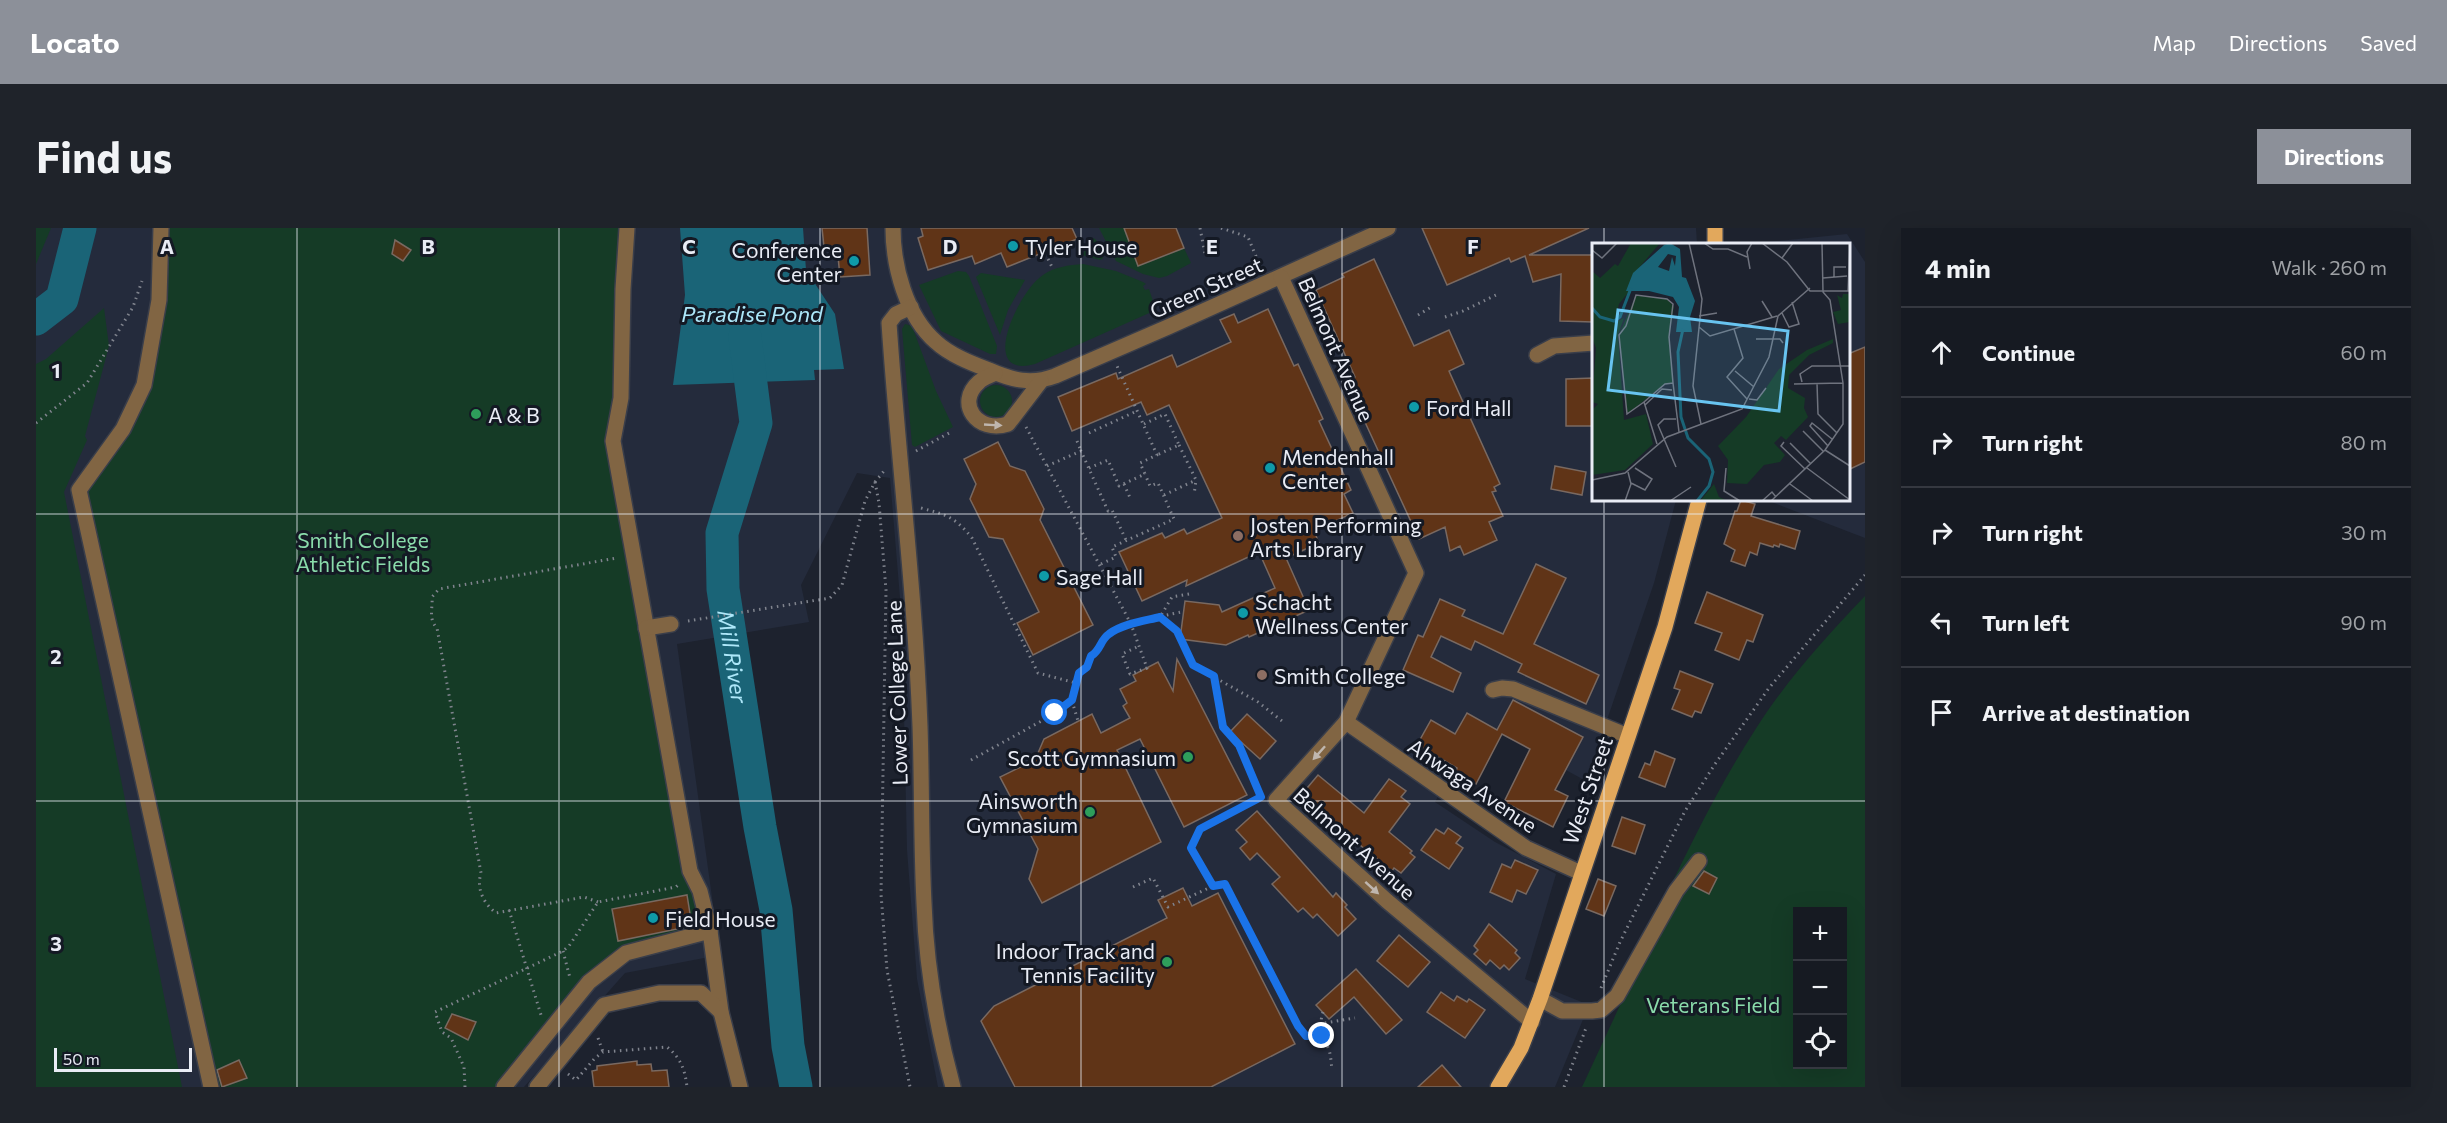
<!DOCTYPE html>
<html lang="en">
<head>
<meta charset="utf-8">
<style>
	body { margin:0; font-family:Commissioner,sans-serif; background:#1f232a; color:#f1f3f6 }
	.controls { position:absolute; right:18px; bottom:18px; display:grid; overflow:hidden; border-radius:0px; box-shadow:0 6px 24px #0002 }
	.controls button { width:54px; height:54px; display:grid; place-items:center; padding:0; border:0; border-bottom:2px solid #353840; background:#161a22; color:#f1f3f6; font:30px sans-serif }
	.scale { position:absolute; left:18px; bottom:15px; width:138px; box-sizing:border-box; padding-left:6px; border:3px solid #e9ecf5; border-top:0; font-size:16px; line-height:21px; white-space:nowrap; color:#e9ecf5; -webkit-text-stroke:4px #141924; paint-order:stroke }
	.stop { position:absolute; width:18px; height:18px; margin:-14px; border:4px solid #1a73e8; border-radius:50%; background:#fff }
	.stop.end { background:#1a73e8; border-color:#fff; box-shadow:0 2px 6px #0008 }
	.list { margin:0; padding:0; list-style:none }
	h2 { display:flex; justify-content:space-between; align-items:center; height:78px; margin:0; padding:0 24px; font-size:26px }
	h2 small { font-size:20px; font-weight:400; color:#9ea1a5 }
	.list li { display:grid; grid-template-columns:39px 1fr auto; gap:18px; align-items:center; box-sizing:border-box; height:90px; padding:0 24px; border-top:2px solid #353840 }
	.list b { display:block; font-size:22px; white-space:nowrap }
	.list em { font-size:20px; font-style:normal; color:#9ea1a5 }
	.icon { flex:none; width:33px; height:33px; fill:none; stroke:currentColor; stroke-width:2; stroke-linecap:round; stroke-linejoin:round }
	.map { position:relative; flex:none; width:1829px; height:859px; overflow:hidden; border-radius:0px }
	header { display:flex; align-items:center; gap:36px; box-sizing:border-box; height:84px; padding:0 30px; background:#8c9099; color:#fff }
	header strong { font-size:28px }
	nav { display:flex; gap:33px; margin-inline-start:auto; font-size:21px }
	.intro { display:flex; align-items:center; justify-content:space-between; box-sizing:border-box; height:144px; padding:0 36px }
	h1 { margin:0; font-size:42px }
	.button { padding:15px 27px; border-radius:0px; background:#8c9099; color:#fff; font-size:21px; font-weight:700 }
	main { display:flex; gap:36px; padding:0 36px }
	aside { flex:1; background:#161a22; border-radius:0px; box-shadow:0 6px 24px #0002 }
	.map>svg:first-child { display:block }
</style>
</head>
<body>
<header>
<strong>Locato</strong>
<nav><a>Map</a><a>Directions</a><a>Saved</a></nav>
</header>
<div class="intro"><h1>Find us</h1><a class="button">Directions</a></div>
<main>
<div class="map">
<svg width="1829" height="859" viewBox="0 0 1829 859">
	<rect width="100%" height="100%" fill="#1d222e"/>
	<!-- built -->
	<g fill="#242b3c">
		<path d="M0 0H1660L1661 16H1558V272H1640L1618 355 1550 553 1442 494 1399 574 1459 614 1520 646 1489 751 1553 777 1519 859H902L881 751 871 622 866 394 854 250 821 245 765 357 773 394 641 416 684 727 589 745 488 859H0Z"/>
		<path d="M1811 6 1829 34V310L1730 272H1812V16H1712Z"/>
	</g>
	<!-- green -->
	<g fill="#153b26" fill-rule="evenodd">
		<path d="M0 0H15L0 36Z"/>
		<path d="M125 0H591L577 213 610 400 674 703 589 725 468 859H175L43 262 108 157Z"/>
		<path d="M1063 0H1088L1102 38 1148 20 1155 35 1131 48 1123 50 1107 46 1080 33Z"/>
		<path d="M1057 10C1063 12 1067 24 1067 30L1064 32 1046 27Z"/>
		<path d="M1047 36 1080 43 1107 54 1110 56 1107 58 1109 62 1113 61 1120 82 999 136C940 152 983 62 1007 47 1018 39 1033 37 1047 36Z"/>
		<path d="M922 43 930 44 933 48 961 118 960 126H954L905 103 883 57Z"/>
		<path d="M945 45 989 52 972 82 964 107 940 49Z"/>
		<path d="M68 80 73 118 49 208 51 212 28 264 146 859H0V136L10 131Z"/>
		<path d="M869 96 876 98 900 163 917 199 879 219 876 217 866 101Z"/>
		<circle cx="960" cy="173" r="16"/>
		<path d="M1829 368V859H1546L1632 674 1628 671C1656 614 1684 556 1719 502 1750 453 1789 410 1829 368ZM1762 684H1806V836H1762Z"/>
	</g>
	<!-- water -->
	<path fill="#1a6477" d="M644 0H767L770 42 799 86 808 141 778 142 779 152 637 157 649 67Z"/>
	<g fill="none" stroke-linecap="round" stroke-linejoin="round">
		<!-- river -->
		<g stroke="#1a6477" stroke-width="33">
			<path d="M0 91 26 71 44 0"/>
			<path id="s1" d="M709 109 720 195 686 305 687 361 724 599 740 682 752 818 760 859"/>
		</g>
	</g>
	<!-- building -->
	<g fill="#603417" stroke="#796961" stroke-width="1.5">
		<path d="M786 0H831L834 47 804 49 801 18 788 19Z"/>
		<path d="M885 0H1036L1041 11 971 39 965 25 939 36 936 28 892 42 882 10 887 8Z"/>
		<path d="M1088 0H1140L1148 20 1102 38Z"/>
		<path d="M1386 0H1553L1493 27H1557V94L1524 93 1525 46 1497 54 1489 28 1475 34 1473 30 1411 57Z"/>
		<path d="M359 12 375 22 367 33 356 26Z"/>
		<path d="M1338 31 1378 118 1413 102 1428 136 1413 143 1464 256 1458 259 1460 263 1456 264 1467 288 1453 294 1461 312 1428 327 1424 318 1414 323 1409 299 1383 311 1328 192 1331 191 1317 156 1320 155 1317 150 1319 149 1280 62 1308 49 1306 46Z"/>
		<path d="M1232 81 1258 138 1262 136 1287 191 1283 193 1315 262 1308 266 1317 285 1278 303 1283 315 1250 330 1273 382 1213 409 1212 407 1190 417 1144 411 1149 373 1183 377 1186 384 1239 360 1223 324 1150 358 1151 352 1106 373 1083 324 1126 305 1129 310 1148 301 1151 306 1186 290 1133 177 1111 187 1105 174 1036 203 1022 169 1080 145 1082 151 1136 127 1141 139 1195 114 1184 92 1198 86 1202 95Z"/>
		<path d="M1829 119V234L1812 242V126Z"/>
		<path d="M1557 150V198H1530V151Z"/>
		<path d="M962 214 974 238 989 243 1008 281 1004 292 1057 397 997 427 981 395 1003 384 967 311 953 309 934 271 940 256 928 231Z"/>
		<path d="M1519 238 1550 244 1546 267 1515 261Z"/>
		<path d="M1705 272 1719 276 1715 288 1764 303 1759 321 1744 316 1743 319 1738 317 1737 319 1724 315 1721 327 1714 324 1709 338 1695 333 1699 322 1688 316 1699 283H1701Z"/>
		<path d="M1500 336 1530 350 1498 416 1563 447 1550 476 1482 444 1486 436 1439 413 1435 422 1405 408 1395 429 1425 445 1417 464 1367 442 1382 407 1387 409 1404 371 1429 382 1426 388 1467 406Z"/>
		<path d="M1671 364 1727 387 1717 414 1711 412 1703 432 1679 422 1686 405 1659 395Z"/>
		<path d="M1141 431 1211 567 1148 599 1104 511 1081 522 1125 614 1006 675 993 651 1002 621 964 549 999 532 1008 511 1056 486 1065 505 1094 490 1087 478 1091 475 1084 461 1100 453 1097 447 1122 434 1137 463Z"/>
		<path d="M1644 443 1677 456 1665 485 1659 483 1656 489 1636 481 1644 462 1638 460Z"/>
		<path d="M1477 472 1547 509 1519 562 1532 568 1517 599 1468 574 1494 521 1466 506 1440 556 1419 545 1421 540 1381 517 1395 492 1419 506 1431 485 1461 502Z"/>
		<path d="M1211 486 1240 513 1224 531 1194 504Z"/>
		<path d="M1619 523 1639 531 1629 559 1603 549 1609 535 1614 537Z"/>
		<path d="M1282 547 1328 585 1353 551 1370 563 1365 569 1374 576 1353 604 1376 623 1374 625 1379 629 1365 645 1358 640 1356 643 1293 592 1290 596 1261 572Z"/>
		<path d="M1221 583 1297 669 1300 665 1311 677 1309 679 1320 691 1302 708 1281 686 1277 690 1267 680 1262 684 1236 656 1244 649 1221 625 1214 632 1204 620 1211 614 1200 602Z"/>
		<path d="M1586 589 1609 597 1599 626 1576 618Z"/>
		<path d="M1412 600 1425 609 1420 615 1427 620 1413 641 1385 622 1400 601 1408 606Z"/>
		<path d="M1479 632 1502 642 1490 666 1481 662 1476 674 1454 664 1466 636 1475 640Z"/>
		<path d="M1668 643 1681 650 1673 666 1657 658Z"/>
		<path d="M1562 651 1580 658 1568 688 1550 681Z"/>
		<path d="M1147 660 1156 678 1182 665 1259 816 1175 859H979L945 793 958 778 1131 690 1122 672Z"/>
		<path d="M651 667 656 698 582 713 576 681Z"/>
		<path d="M1453 696 1481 722 1479 725 1484 730 1473 742 1468 737 1464 741 1454 732 1450 737 1438 726 1442 722 1438 718Z"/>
		<path d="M1363 707 1394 734 1372 759 1341 733Z"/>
		<path d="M1320 741 1366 792 1350 806 1318 769 1293 791 1280 777Z"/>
		<path d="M1405 764 1418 773 1421 768 1431 774 1433 771 1449 782 1429 810 1391 784Z"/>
		<path d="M416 786 440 794 432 812 409 800Z"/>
		<path d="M203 832 211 850 186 859 181 842Z"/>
		<path d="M601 833V837L615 836 616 843 631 842 633 859H558L556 843 561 842V838Z"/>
		<path d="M1406 837 1425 859H1382Z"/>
	</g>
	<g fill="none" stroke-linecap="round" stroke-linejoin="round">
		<defs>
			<g id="minor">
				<path d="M125 0 123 72 108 157 87 201 43 262 175 859"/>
				<path d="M591 0 587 61 585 170 577 213 654 643 664 663 674 703"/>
				<path d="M857 0C857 38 870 88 900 114 914 127 935 135 953 142 976 152 995 157 1019 148L1132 99 1352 0"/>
				<path d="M1245 49 1380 345 1310 494 1240 572 1351 673 1496 794"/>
				<path d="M875 79 860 86 853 95C862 229 879 363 884 498 886 557 885 616 888 675 890 736 901 800 917 859"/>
				<path d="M1501 127 1518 118 1558 115"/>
				<path d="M959 145C954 148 947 150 943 154 919 175 941 206 972 196L1005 153"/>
				<path d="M610 400 635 396"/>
				<path d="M1457 462 1466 460 1477 461 1592 508"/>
				<path d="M1310 494 1490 620 1545 645"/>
				<path d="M1504 771 1526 783H1556L1565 782 1581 768 1640 663 1663 633"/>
				<path d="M468 859 553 754 590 725 674 703 685 784 704 859"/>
				<path d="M501 859 568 777 623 765H665L685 784"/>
			</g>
			<g id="major">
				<path d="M1679 16V0"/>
				<path d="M1462 859 1485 820 1504 771 1629 399 1663 272"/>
			</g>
		</defs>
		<!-- minor casing -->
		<use href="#minor" stroke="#3a3e4a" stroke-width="18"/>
		<!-- major casing -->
		<use href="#major" stroke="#3a3e4a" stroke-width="18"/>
		<!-- path -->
		<g stroke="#80848e" stroke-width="3" stroke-dasharray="1.5 4.5" stroke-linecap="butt">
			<path d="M1164 0 1169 26"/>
			<path d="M1185 0 1212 9 1224 38"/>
			<path d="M1012 31 1016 39"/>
			<path d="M1382 87 1397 78"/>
			<path d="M1409 89 1427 83 1460 67"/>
			<path d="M0 195 51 155 97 79 106 53"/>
			<path d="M1108 196 1129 186 1143 217 1121 227"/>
			<path d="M990 199 1095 396 1111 440 1094 446 1086 426 1103 418"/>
			<path d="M1053 205 1101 183"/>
			<path d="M1041 213 1045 223"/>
			<path d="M1143 217 1160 252 1158 267"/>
			<path d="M880 223 915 204"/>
			<path d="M1011 238 1045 223 1072 283 1076 282 1090 312"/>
			<path d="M1053 240 1072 232 1083 258 1109 246 1104 235 1121 227 1081 138"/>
			<path d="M839 254 843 275 850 362 845 666 851 742 874 859"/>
			<path d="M1088 256 1095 272"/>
			<path d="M1128 267 1160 252"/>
			<path d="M885 280C911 287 919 289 936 310L1002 445 1040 455"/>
			<path d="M1065 336 1080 329 1076 319 1138 291 1122 255 1114 258 1109 246"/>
			<path d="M1153 366 1136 369 1124 389 1141 403 1157 437 1222 474 1246 493"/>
			<path d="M652 393 794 370 806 357 829 273 839 254 848 243"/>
			<path d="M1177 448 1187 499 1203 517 1225 567"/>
			<path d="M1036 473 1042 493"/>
			<path d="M935 532 1009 491 1036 473 1043 445 1051 439 1055 427C1065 422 1064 413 1072 406 1086 395 1127 388 1145 384"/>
			<path d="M1177 658 1155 620 1164 601 1225 569"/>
			<path d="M1097 659 1117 650 1132 679 1177 658 1189 656 1262 798 1271 808H1286"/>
			<path d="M562 674 548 669 460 685C448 676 440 661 445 645L401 400C392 391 397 380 396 369L403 361 581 330"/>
			<path d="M473 682 505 787"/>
			<path d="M527 723 534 750"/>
			<path d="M1565 760 1584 714 1649 583 1679 536 1733 460 1829 347"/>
			<path d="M1287 784C1282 800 1287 807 1293 822 1295 828 1295 835 1296 841"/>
			<path d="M1283 796 1319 790"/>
			<path d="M562 810 567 824"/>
			<path d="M532 846 540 852 559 830 567 824 631 819C645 830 649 842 651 859"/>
			<path d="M429 859 428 839 415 810 406 804 399 784 527 723 533 718 562 674 640 659 643 656"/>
			<path d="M1528 859 1550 800"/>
		</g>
		<!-- minor -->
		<use href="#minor" stroke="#816543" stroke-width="15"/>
		<!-- major -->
		<use href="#major" stroke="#e2a85c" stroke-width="15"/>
	</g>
	<!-- one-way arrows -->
	<defs><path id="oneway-solid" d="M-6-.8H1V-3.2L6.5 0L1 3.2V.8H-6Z" transform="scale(1.5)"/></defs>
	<g fill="#bfb6ae">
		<use href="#oneway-solid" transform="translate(957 197) rotate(3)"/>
		<use href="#oneway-solid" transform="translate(1283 525) rotate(132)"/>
		<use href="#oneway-solid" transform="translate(1336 660) rotate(42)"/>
	</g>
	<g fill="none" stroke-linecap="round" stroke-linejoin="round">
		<!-- route -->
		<path stroke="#1a73e8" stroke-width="8" d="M1019 485 1036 472 1043 445 1051 439 1055 428C1065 422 1064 412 1073 406 1086 396 1108 393 1124 389L1141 403 1157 437 1178 448 1187 499 1203 517 1225 569 1164 601 1155 620 1177 658 1189 656 1262 798 1270 808H1286"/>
	</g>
	<!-- grid -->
	<path fill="none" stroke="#e9ecf5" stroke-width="1.5" stroke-opacity="0.55" d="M261 0V859M523 0V859M784 0V859M1045 0V859M1306 0V859M1568 0V16M1568 272V859M0 286H1829M0 573H1829"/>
	<!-- markers -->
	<g fill="#0f9aa8" stroke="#141924" stroke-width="2">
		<circle cx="977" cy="18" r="6"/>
		<circle cx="818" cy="33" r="6"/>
		<circle cx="1378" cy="179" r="6"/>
		<circle cx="1234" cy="240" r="6"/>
		<circle cx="1008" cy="348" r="6"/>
		<circle cx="1207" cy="385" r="6"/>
		<circle cx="617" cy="690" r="6"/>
	</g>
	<g fill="#2e9e5b" stroke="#141924" stroke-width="2">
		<circle cx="440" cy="186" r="6"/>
		<circle cx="1152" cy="529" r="6"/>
		<circle cx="1054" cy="584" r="6"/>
		<circle cx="1131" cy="734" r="6"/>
	</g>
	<g fill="#8d6e63" stroke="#141924" stroke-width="2">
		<circle cx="1202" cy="308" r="6"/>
		<circle cx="1226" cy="447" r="6"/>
	</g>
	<g text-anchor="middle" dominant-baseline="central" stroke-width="6" stroke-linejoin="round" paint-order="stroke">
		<!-- poi labels -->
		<g font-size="21" fill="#e9ecf5" stroke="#141924" text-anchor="start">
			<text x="989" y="18">Tyler House</text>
			<text x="806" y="21" text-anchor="end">Conference<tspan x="806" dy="24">Center</tspan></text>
			<text x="1390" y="179">Ford Hall</text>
			<text x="452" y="186">A &amp; B</text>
			<text x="1246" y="228">Mendenhall<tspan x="1246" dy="24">Center</tspan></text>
			<text x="1214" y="296">Josten Performing<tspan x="1214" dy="24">Arts Library</tspan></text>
			<text x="1020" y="348">Sage Hall</text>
			<text x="1219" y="373">Schacht<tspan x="1219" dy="24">Wellness Center</tspan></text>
			<text x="1238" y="447">Smith College</text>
			<text x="1140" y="529" text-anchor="end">Scott Gymnasium</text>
			<text x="1042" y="572" text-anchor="end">Ainsworth<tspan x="1042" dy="24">Gymnasium</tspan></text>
			<text x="629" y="690">Field House</text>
			<text x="1119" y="722" text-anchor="end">Indoor Track and<tspan x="1119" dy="24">Tennis Facility</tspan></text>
		</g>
		<!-- street labels -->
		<g font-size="21" fill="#e9ecf5" stroke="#141924">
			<text transform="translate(1170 59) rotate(-24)">Green Street</text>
			<text transform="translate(1301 121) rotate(66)">Belmont Avenue</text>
			<text transform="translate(860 465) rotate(-92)">Lower College Lane</text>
			<text transform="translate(1437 557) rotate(34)">Ahwaga Avenue</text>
			<text transform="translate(1551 562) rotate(-71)">West Street</text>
			<text transform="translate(1319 615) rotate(42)">Belmont Avenue</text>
		</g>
		<!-- park labels -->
		<g font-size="21" fill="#8adbab" stroke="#141924">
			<text x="327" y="311">Smith College<tspan x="327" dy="24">Athletic Fields</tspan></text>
			<text x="1677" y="776">Veterans Field</text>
		</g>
		<!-- water labels -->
		<g font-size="22" font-style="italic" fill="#ade7f9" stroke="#141924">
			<text x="716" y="85">Paradise Pond</text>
			<text stroke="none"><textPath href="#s1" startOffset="326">Mill River</textPath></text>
		</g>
	</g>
	<!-- overview -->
	<g transform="translate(1556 15)">
		<rect width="258" height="258" fill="#1d222e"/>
		<path d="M39 0H68L40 33 44 40 27 61 22 80 32 75 26 92 32 177 54 171 61 201 33 227 0 232V167L6 161 0 159 4 105 0 94V28L8 35 23 21 26 23ZM251 51H258V79L246 81 241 69 249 67 245 52 250 55ZM44 52 75 56 82 64 77 94 81 140 73 141 35 171 27 92ZM241 96V100L217 112 197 132 196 145 213 155 212 165 216 174 194 197 189 193 182 200 193 212 188 219 172 222 155 241 135 240 136 217 126 203 154 174 187 126 215 107ZM122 241 127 254 136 258H108Z" fill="#153b26"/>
		<path d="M72 2 78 0 88 6 90 34 94 35 103 58 98 74 100 89H84L87 64 81 54 57 48H34L41 30ZM76 11 84 13 83 23 80 14 77 28 66 24Z" fill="#1a6477" fill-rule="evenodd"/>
		<path fill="none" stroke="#1a6477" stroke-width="3" d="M0 65 8 74 22 78 28 74 39 45M91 86 86 109 89 174 96 195 117 216 121 229 117 243 105 258"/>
		<path fill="none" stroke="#6f737e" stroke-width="1.5" d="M97 0 110 56 101 143 109 181M112 0 121 6H136L155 14M170 0 195 19 218 48H258M0 7 10 15 25 0M190 15 201 0M158 26 155 9 160 0M242 34V24H254M231 35 255 33M256 48 258 2M170 58 180 74M190 70 197 84 207 81 200 59M107 73 125 70M107 84 118 93 185 73M142 86 151 115 135 134 155 156M164 96H188L191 100M143 128 162 144M210 139 208 131 220 123H258M225 140 226 171 245 190M202 141 251 140M157 156 165 157 174 145M52 159 35 171 27 92 34 83 44 52 75 56 81 61 77 94 81 140M53 162 70 146 80 147M211 188 231 208M192 199 189 203 213 226M198 200 219 221M65 201 52 159 73 141 81 140 87 189M236 203 218 183 220 180 240 196M233 207 258 223M84 224 66 182 72 176H84M134 225 132 248 148 258M215 225 258 257M0 237 33 230 75 194 150 166 177 114 186 73 218 45M39 240 53 247 60 236 43 225M198 241 221 258M33 258 39 241 36 229M78 258 99 244M170 258 180 249 184 254M179 258 233 207 251 181V140L238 57 231 49 230 0"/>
		<path fill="#68c4f0" fill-opacity="0.15" stroke="#68c4f0" stroke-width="3" d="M26 67 196 88 187 168 16 147Z"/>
		<rect width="258" height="258" fill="none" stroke="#e9ecf5" stroke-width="3"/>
	</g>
	<g font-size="20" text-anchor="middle" font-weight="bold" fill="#e9ecf5" stroke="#141924" stroke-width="6" stroke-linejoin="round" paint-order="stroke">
		<text x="131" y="26">A</text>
		<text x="392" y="26">B</text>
		<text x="653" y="26">C</text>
		<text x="914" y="26">D</text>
		<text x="1176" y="26">E</text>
		<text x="1437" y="26">F</text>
		<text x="20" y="150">1</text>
		<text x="20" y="436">2</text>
		<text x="20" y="723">3</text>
	</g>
</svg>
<div class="controls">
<button>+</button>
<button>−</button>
<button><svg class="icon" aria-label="locate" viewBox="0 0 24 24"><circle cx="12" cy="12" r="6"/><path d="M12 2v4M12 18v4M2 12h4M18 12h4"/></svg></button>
</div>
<div class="scale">50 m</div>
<div class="stop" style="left:1019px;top:485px"></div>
<div class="stop end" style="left:1286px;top:808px"></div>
</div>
<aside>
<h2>4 min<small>Walk · 260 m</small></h2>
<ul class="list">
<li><svg class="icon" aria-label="ahead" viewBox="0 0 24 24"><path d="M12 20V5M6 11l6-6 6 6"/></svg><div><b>Continue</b></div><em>60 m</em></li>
<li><svg class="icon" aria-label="right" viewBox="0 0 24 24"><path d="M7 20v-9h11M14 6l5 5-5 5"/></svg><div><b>Turn right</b></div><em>80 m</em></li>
<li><svg class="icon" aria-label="right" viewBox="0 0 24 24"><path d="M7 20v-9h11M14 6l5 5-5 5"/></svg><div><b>Turn right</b></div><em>30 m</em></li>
<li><svg class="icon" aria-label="left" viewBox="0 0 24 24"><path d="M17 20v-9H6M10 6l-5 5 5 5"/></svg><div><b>Turn left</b></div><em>90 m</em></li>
<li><svg class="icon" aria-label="arrive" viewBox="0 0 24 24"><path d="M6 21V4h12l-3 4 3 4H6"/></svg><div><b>Arrive at destination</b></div></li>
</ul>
</aside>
</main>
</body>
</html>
